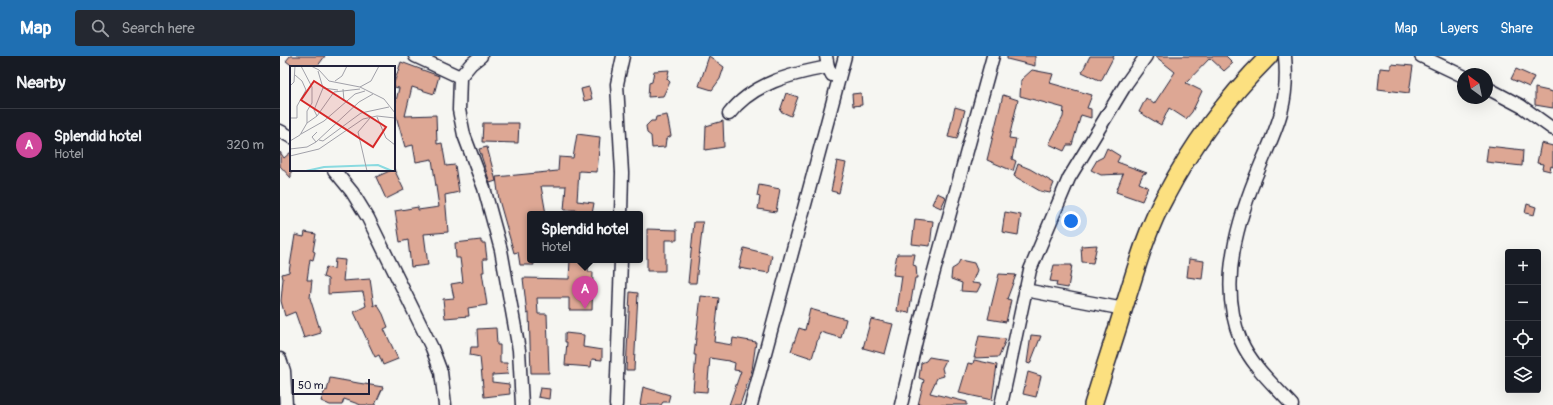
<!DOCTYPE html>
<html lang="en">
<head>
<meta charset="utf-8">
<style>
	body { margin:0; font-family:Pangolin,sans-serif; background:#242831; color:#f1f3f6 }
	.controls { position:absolute; right:12px; bottom:12px; display:grid; overflow:hidden; border-radius:4px; box-shadow:0 4px 16px #0002 }
	.controls button { width:36px; height:36px; display:grid; place-items:center; padding:0; border:0; border-bottom:1px solid #363941; background:#171b24; color:#f1f3f6; font:20px sans-serif }
	.compass { position:absolute; left:1177px; top:12px; width:36px; height:36px; border-radius:50%; background:#171b24; box-shadow:0 4px 16px #0002; rotate:327deg }
	.scale { position:absolute; left:12px; bottom:10px; width:78px; box-sizing:border-box; padding-left:4px; border:2px solid #22223b; border-top:0; font-size:11px; line-height:14px; white-space:nowrap; color:#22223b; -webkit-text-stroke:3px #f6f6f2; paint-order:stroke }
	.you { position:absolute; left:791px; top:165px; width:14px; height:14px; margin:-10px; border:3px solid #fff; border-radius:50%; background:#1a73e8; box-shadow:0 0 0 6px #1a73e833 }
	.badge { display:grid; place-items:center; width:26px; height:26px; border-radius:50%; background:#1f6fb2; color:#fff; font-size:13px; font-weight:700 }
	.pin { position:absolute; translate:-50% -33px; filter:drop-shadow(0 1px 2px #0008) }
	.pin::after { content:''; position:absolute; top:21px; width:14px; height:12px; background:inherit; clip-path:polygon(0 0,100% 0,50% 100%) }
	.popup { position:absolute; left:247px; top:155px; width:116px; height:52px; box-sizing:border-box; display:grid; place-content:center; border-radius:4px; background:#171b24; filter:drop-shadow(0 1px 3px #0005); font-size:13px; white-space:nowrap; color:#9ea1a6 }
	.popup b { font-size:15px; color:#f1f3f6 }
	.popup::after { content:''; position:absolute; left:50%; top:100%; margin-left:-8px; border:8px solid transparent; border-top-color:#171b24 }
	.list { margin:0; padding:0; list-style:none }
	h2 { display:flex; justify-content:space-between; align-items:center; height:52px; margin:0; padding:0 16px; font-size:17px }
	h2 small { font-size:13px; font-weight:400; color:#9ea1a6 }
	.list li { display:grid; grid-template-columns:26px 1fr auto; gap:12px; align-items:center; box-sizing:border-box; height:72px; padding:0 16px; border-top:1px solid #363941 }
	.list b { display:block; font-size:15px; white-space:nowrap }
	.list p { margin:0; font-size:13px; white-space:nowrap; color:#9ea1a6 }
	.list em { font-size:13px; font-style:normal; color:#9ea1a6 }
	.icon { flex:none; width:22px; height:22px; fill:none; stroke:currentColor; stroke-width:2; stroke-linecap:round; stroke-linejoin:round }
	.map { position:relative; flex:none; width:1273px; height:349px; overflow:hidden }
	header { display:flex; align-items:center; gap:24px; box-sizing:border-box; height:56px; padding:0 20px; background:#1f6fb2; color:#fff }
	header strong { font-size:19px }
	nav { display:flex; gap:22px; margin-inline-start:auto; font-size:14px }
	.search { width:280px; height:36px; background:#242831; display:flex; align-items:center; gap:10px; box-sizing:border-box; padding:0 14px; border-radius:4px; color:#9ea1a6; font-size:15px }
	main { display:flex }
	aside { flex:1; background:#171b24 }
	.map>svg:first-child { display:block }
</style>
</head>
<body>
<header>
<strong>Map</strong>
<div class="search"><svg class="icon" aria-label="search" viewBox="0 0 24 24"><circle cx="10" cy="10" r="6"/><path d="M15 15l6 6"/></svg>Search here</div>
<nav><a>Map</a><a>Layers</a><a>Share</a></nav>
</header>
<main>
<aside>
<h2>Nearby<small></small></h2>
<ul class="list">
<li><span class="badge" style="background:#d1479c">A</span><div><b>Splendid hotel</b><p>Hotel</p></div><em>320 m</em></li>
</ul>
</aside>
<div class="map">
<svg width="1273" height="349" viewBox="0 0 1273 349">
	<rect width="100%" height="100%" fill="#f6f6f2"/>
	<filter id="ink" filterUnits="userSpaceOnUse"><feTurbulence type="fractalNoise" baseFrequency=".025" numOctaves="2"/><feDisplacementMap in="SourceGraphic" scale="8" xChannelSelector="R" yChannelSelector="G"/><feConvolveMatrix kernelMatrix="1 2 1 2 8 2 1 2 1" color-interpolation-filters="sRGB"/></filter>
	<g filter="url(#ink)">
		<!-- building -->
		<g fill="#dda794" stroke="#22223b">
			<path d="M10 0H45L37 11H14L6 5Z"/>
			<path d="M429 0 444 11 440 23 432 34 419 30Z"/>
			<path d="M727 0H755V10L727 3Z"/>
			<path d="M810 0H834L821 25 802 16Z"/>
			<path d="M875 0H946L953 7 944 15 930 2 906 27 922 35 912 56 906 63 889 52 881 69 859 56 866 42 874 48 895 16Z"/>
			<path d="M121 6 159 20 154 38 132 31 125 60 156 59 157 88 162 87 166 110 175 109 179 136 165 139 168 176 144 178 148 209 131 211 128 184 120 186 115 155 138 151V154L159 151 152 103 136 106 133 89 125 91 114 53 119 32 114 31V27Z"/>
			<path d="M1111 8 1133 10 1129 37 1098 33 1100 12 1111 13Z"/>
			<path d="M1236 13 1254 21 1249 31 1231 23Z"/>
			<path d="M389 14 387 23 390 26 383 40 368 41 369 27 372 26 374 15Z"/>
			<path d="M752 14 773 18 770 27 812 39 807 52 811 53V62L801 59 792 89H787L784 95 769 88 783 61 784 52 740 40 741 24Z"/>
			<path d="M309 31 312 43 304 45 301 33Z"/>
			<path d="M1255 32 1273 36V52L1255 49Z"/>
			<path d="M506 37 518 41 511 60 500 55Z"/>
			<path d="M581 37 582 49 573 50 572 38Z"/>
			<path d="M723 39 738 44 729 82 736 83 732 103 736 105 733 115 707 104Z"/>
			<path d="M675 51 685 54 677 83 668 81Z"/>
			<path d="M387 59 391 80 386 83 385 91 372 92 371 80 367 77 366 70 371 65H375L376 61Z"/>
			<path d="M443 65 444 91 425 94 426 70Z"/>
			<path d="M203 67H239L238 87 202 86Z"/>
			<path d="M297 78 320 81 317 116 299 115 297 145 314 147 312 158H296V154H284L286 130H261L266 158H250V204H253L254 209H240L238 196 234 197 219 144 216 121 278 115 279 101 293 102Z"/>
			<path d="M1261 87 1273 90V111L1271 110 1270 115 1262 113 1263 108 1257 107Z"/>
			<path d="M1208 90 1243 94 1242 110 1206 106Z"/>
			<path d="M207 91 216 125 210 127 199 93Z"/>
			<path d="M827 92 840 100 837 106 867 117 863 118 859 127 868 131 862 145 836 136 843 118 821 119 811 114 817 104 823 101Z"/>
			<path d="M0 96 4 102 11 96V122L0 110Z"/>
			<path d="M557 105 566 107 559 137 551 135Z"/>
			<path d="M738 108 750 113 774 127 770 137 760 135 734 120Z"/>
			<path d="M114 113 124 134 106 143 96 121Z"/>
			<path d="M479 129 500 133 496 156 478 153 480 141 477 140Z"/>
			<path d="M657 137 666 141 661 152 652 148Z"/>
			<path d="M1247 148 1256 151 1254 159 1245 157Z"/>
			<path d="M725 156 741 159 738 179 722 176Z"/>
			<path d="M635 163 653 165 650 190 632 188Z"/>
			<path d="M414 166H423L416 227H408Z"/>
			<path d="M367 173 397 174V184H385V215H367Z"/>
			<path d="M25 176 36 178 33 195 35 196 33 204 30 203 27 224H32L30 242 41 277 24 282 15 256 5 260 1 245 3 223 2 218 9 216 15 179 24 181Z"/>
			<path d="M201 184V187H205L207 203H203L204 216H202L207 249 188 252 189 260 165 262 163 243 174 242 171 228 183 226 180 202H176L175 187Z"/>
			<path d="M817 189 813 207 802 206 801 190Z"/>
			<path d="M464 192 492 199 489 217 459 212Z"/>
			<path d="M617 198H635L633 209 636 210 637 222H635L629 257 617 255 622 220 613 219Z"/>
			<path d="M55 203 65 204 63 225 90 223 94 250 97 248 103 258 108 271 104 273 118 303 103 309 99 299 95 301 74 256 86 250 83 236 48 238V223L43 221 46 211 54 213Z"/>
			<path d="M909 203 924 205 922 223 907 221Z"/>
			<path d="M290 204H309L308 216H313L312 254H289V242H257L258 258H267L269 317H251L249 257 247 258 243 222 289 223Z"/>
			<path d="M680 204 694 207 697 214 692 227 701 228 697 236 681 235 682 227 671 223 672 213 677 210Z"/>
			<path d="M774 209H792L788 232 776 230 777 226 770 225Z"/>
			<path d="M719 218 736 219 727 243 731 244 726 266 708 263Z"/>
			<path d="M350 236 358 237 354 314H346Z"/>
			<path d="M421 240 439 242 434 286 452 289 453 282 476 286 472 314 460 349H449L461 315 454 314 455 307 449 305 430 302 427 336 413 335 416 299H414Z"/>
			<path d="M530 253 566 263 561 282 540 276 532 302 511 295 519 272 525 274Z"/>
			<path d="M591 263 613 268 605 298 583 292Z"/>
			<path d="M216 272 217 289H220V307H227L228 318 212 319V326L229 328 230 338 204 341 200 301 190 299 191 291H198L197 273Z"/>
			<path d="M285 277 304 279 303 291 322 294V304L312 303 311 311 285 309 287 286H285Z"/>
			<path d="M751 279 761 280 750 308 747 307Z"/>
			<path d="M699 280 726 283 719 301 694 302Z"/>
			<path d="M649 301 666 304 662 312 664 320 657 322 650 337 687 346V349H638L644 324 639 322 641 307 646 305Z"/>
			<path d="M694 304 717 309 712 344 679 337 688 307 693 308Z"/>
			<path d="M748 316 761 320 756 341 743 338Z"/>
			<path d="M50 322 78 327 103 331 95 349H81L64 343 62 349H50L41 345 45 334 47 335Z"/>
			<path d="M363 331 390 339 388 346H383L381 349H360Z"/>
			<path d="M260 332 270 333 269 343 258 341Z"/>
		</g>
		<g fill="none" stroke-linecap="round" stroke-linejoin="round">
			<defs>
				<g id="minor">
					<path d="M135 0 180 21"/>
					<path d="M201 0 191 8 180 21 179 54 184 79 204 132 221 194 239 294 242 349"/>
					<path d="M546 0 548 11 552 19"/>
					<path d="M1005 0C1009 46 999 67 981 108 958 162 937 228 961 285 972 310 994 329 1012 349"/>
					<path d="M1141 0 1183 20"/>
					<path d="M1207 32 1241 50 1273 73"/>
					<path d="M449 58C473 27 511 18 548 11"/>
					<path d="M0 75 11 81"/>
					<path d="M54 114 72 136 88 162 152 292 161 316 165 349"/>
					<path d="M341 158 342 117 337 28 343 0"/>
					<path d="M745 234 844 253"/>
					<path d="M0 303 4 315 6 349"/>
					<path d="M336 349 341 204"/>
					<path d="M471 349 565 0"/>
					<path d="M621 349 642 259 713 0"/>
					<path d="M721 349 750 214 789 122 846 28 866 0"/>
				</g>
				<path id="highway" d="M813 349C823 316 834 284 844 251 856 214 866 175 885 141 912 89 948 41 989 0"/>
			</defs>
			<!-- minor casing -->
			<use href="#minor" stroke="#22223b" stroke-width="15"/>
			<!-- highway casing -->
			<use href="#highway" stroke="#22223b" stroke-width="20"/>
			<!-- minor -->
			<use href="#minor" stroke="#f6f6f2" stroke-width="12"/>
			<!-- highway -->
			<use href="#highway" stroke="#fce080" stroke-width="17"/>
		</g>
	</g>
	<!-- overview -->
	<g transform="translate(10 10)">
		<rect width="105" height="105" fill="#f6f6f2"/>
		<path fill="none" stroke="#89dae0" stroke-width="2" d="M16 105 34 101 88 99 102 105"/>
		<path fill="none" stroke="#a1a1a9" stroke-width="1" d="M21 0 29 4 39 15 70 21 94 33 105 47M28 5 33 22M45 15 52 10 57 0M0 20 4 16 5 0M70 21 81 15 89 0M33 22 48 24M53 23 54 35M27 50 24 44 33 22M87 51 96 72 105 79M0 52H7V40L16 24 12 15 5 9M17 57 27 50 44 26 70 23M11 68 34 55 65 28 75 25M29 74 33 75 71 47 99 41M0 75 10 69 17 57V45L22 37V21L11 0M26 76 22 71 27 66M0 83 17 81 26 76 69 36 83 28M0 90 29 83 73 53 87 50 105 52M77 105 68 66 80 52"/>
		<path fill="#d62828" fill-opacity="0.15" stroke="#d62828" stroke-width="2" d="M24 15 96 61 83 81 11 34Z"/>
		<rect width="105" height="105" fill="none" stroke="#22223b" stroke-width="2"/>
	</g>
</svg>
<div class="controls">
<button>+</button>
<button>−</button>
<button><svg class="icon" aria-label="locate" viewBox="0 0 24 24"><circle cx="12" cy="12" r="6"/><path d="M12 2v4M12 18v4M2 12h4M18 12h4"/></svg></button>
<button><svg class="icon" aria-label="layers" viewBox="0 0 24 24"><path d="M12 4l9 5-9 5-9-5zM3 14l9 5 9-5"/></svg></button>
</div>
<svg class="compass" viewBox="-18 -18 36 36"><path d="M0-13l5 13h-10z" fill="#e53935"/><path d="M0 13l5-13h-10z" fill="#9ea1a6"/></svg>
<div class="scale">50 m</div>
<div class="you"></div>
<div class="pin badge" style="left:305px;top:253px;background:#d1479c">A</div>
<div class="popup"><b>Splendid hotel</b>Hotel</div>
</div>
</main>
</body>
</html>
